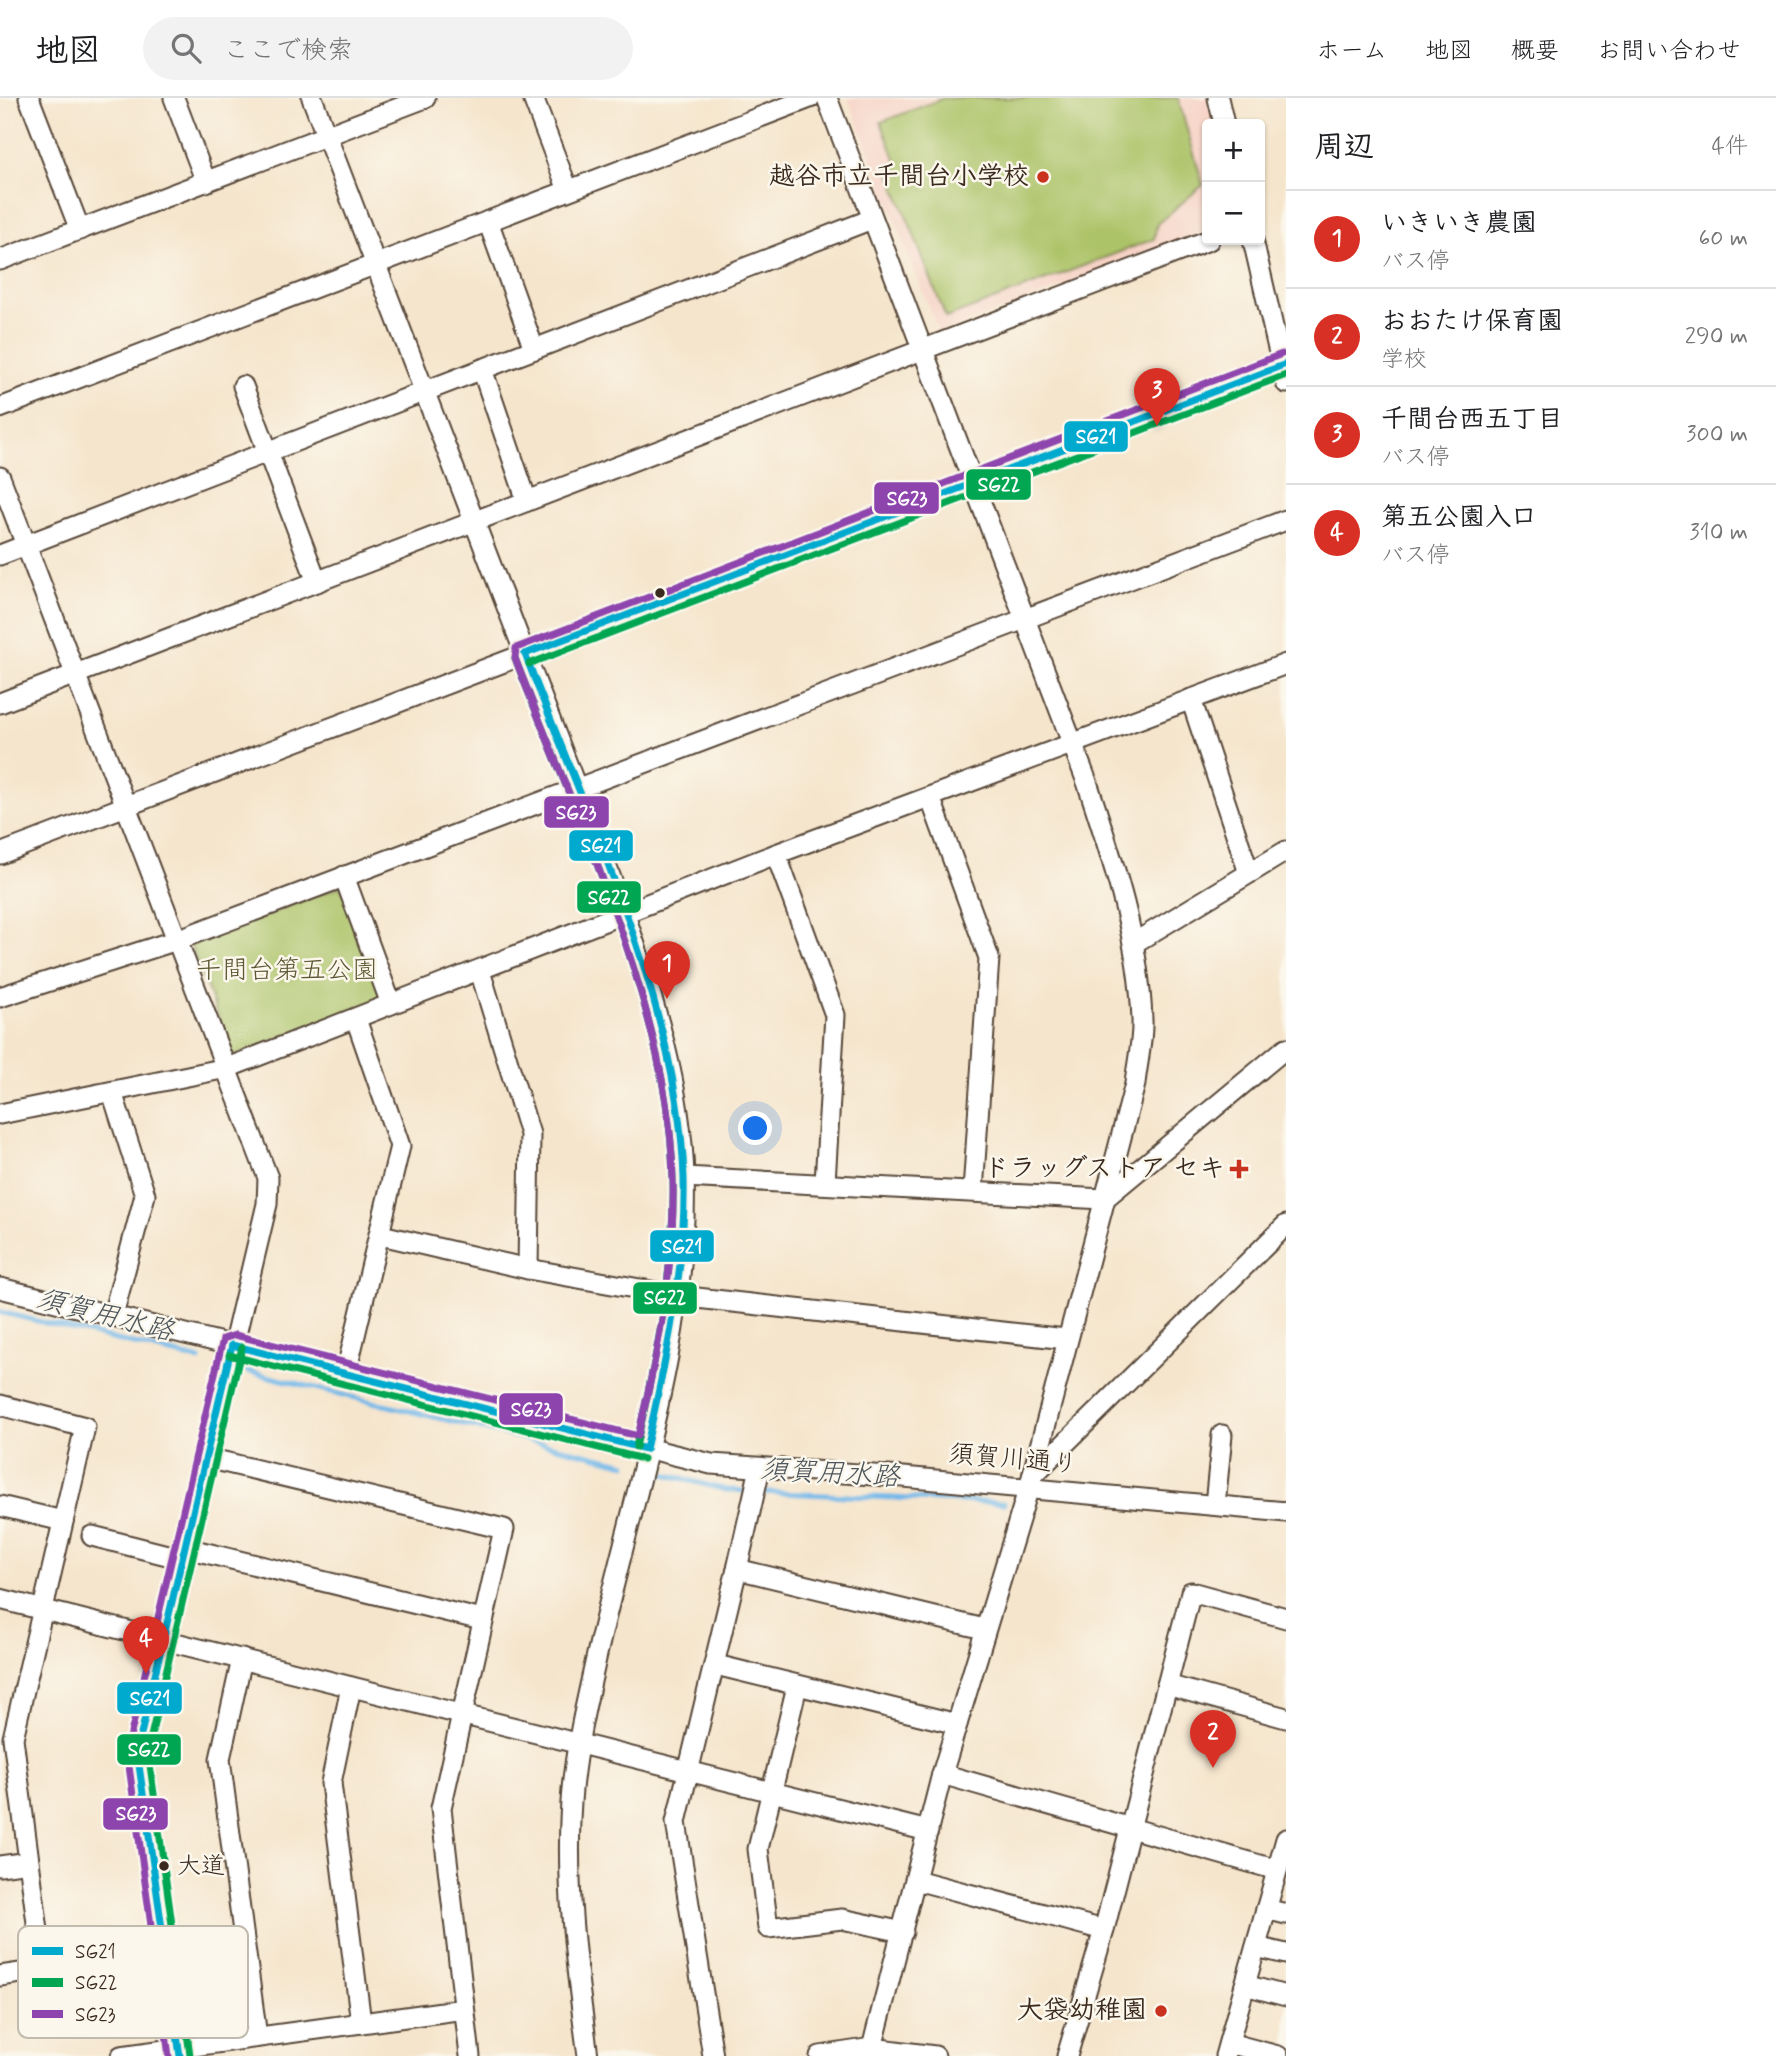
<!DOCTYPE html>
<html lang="ja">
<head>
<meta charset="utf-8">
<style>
	body { margin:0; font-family:Mynerve,"Klee One",sans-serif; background:#f2f2f2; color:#202124 }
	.controls { position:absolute; right:21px; top:21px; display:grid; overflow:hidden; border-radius:7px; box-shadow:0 2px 5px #0004 }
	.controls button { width:63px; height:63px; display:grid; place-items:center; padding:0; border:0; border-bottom:2px solid #e0e0e0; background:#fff; color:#202124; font:35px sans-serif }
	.you { position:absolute; left:756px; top:1031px; width:24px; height:24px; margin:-18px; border:5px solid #fff; border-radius:50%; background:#1a73e8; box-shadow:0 0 0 10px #1a73e833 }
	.badge { display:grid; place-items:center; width:46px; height:46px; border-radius:50%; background:#d93025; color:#fff; font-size:23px; font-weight:700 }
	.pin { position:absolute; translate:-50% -58px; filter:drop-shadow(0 2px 4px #0008) }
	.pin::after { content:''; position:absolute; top:37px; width:24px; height:21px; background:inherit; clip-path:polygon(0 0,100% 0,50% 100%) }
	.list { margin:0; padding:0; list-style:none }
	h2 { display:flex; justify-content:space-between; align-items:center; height:91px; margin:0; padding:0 28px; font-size:30px }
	h2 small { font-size:23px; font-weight:400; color:#757577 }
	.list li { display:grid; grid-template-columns:46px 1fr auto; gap:21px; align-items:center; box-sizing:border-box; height:98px; padding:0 28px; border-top:2px solid #e0e0e0 }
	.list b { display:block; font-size:26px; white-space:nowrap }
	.list p { margin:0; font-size:23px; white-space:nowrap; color:#757577 }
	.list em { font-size:23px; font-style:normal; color:#757577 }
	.icon { flex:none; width:38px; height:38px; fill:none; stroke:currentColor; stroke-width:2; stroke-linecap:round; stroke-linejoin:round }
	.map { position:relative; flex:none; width:1286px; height:1958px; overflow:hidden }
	header { display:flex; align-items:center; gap:42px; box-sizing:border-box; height:98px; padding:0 35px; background:#fff; border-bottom:2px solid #e0e0e0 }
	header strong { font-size:33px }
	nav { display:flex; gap:38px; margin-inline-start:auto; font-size:24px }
	.search { width:490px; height:63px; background:#f2f2f2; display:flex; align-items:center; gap:18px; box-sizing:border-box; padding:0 24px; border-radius:38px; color:#757577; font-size:26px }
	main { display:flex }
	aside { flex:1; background:#fff }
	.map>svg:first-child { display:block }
</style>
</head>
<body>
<header>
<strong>地図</strong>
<div class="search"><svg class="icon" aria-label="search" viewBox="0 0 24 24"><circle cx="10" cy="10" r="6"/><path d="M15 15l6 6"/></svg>ここで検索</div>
<nav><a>ホーム</a><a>地図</a><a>概要</a><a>お問い合わせ</a></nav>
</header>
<main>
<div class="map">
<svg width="1286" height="1958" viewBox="0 0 1286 1958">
	<rect width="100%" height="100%" fill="#fbf7ec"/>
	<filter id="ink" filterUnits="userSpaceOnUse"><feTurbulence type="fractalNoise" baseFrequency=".0143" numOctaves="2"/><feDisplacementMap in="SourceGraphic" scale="14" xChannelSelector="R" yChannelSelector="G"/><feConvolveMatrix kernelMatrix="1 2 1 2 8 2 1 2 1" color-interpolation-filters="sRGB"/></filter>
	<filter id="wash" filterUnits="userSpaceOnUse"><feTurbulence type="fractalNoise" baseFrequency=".00686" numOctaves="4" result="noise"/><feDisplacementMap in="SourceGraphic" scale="28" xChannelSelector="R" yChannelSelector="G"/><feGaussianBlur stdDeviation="1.57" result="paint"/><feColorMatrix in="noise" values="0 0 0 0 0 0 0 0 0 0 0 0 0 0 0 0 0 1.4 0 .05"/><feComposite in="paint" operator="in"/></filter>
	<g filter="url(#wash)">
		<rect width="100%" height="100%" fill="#f5e5cc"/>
		<!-- built -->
		<path fill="#f6d2c5" d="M848 0H1209L1215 26H1207V133L939 236Z"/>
		<!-- green -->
		<g fill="#acc367" stroke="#747642" stroke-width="2">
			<path d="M944 0H1178L1203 87 1157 126 1154 141 946 220 889 73 898 68 881 24Z"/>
			<path d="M341 788 385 900 233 958 190 846Z"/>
		</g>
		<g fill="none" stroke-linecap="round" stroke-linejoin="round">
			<!-- stream -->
			<g stroke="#72b8e9" stroke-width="5">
				<path d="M0 1214 200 1262"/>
				<path d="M246 1273 626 1366"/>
				<path d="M657 1374 726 1392 749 1393"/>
				<path d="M759 1394 1004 1405"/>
			</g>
		</g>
	</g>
	<g filter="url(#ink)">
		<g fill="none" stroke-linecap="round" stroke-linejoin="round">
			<defs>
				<g id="minor">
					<path d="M29 0 80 132"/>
					<path d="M174 0 206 84"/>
					<path d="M312 0 625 817C654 902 681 987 684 1078 690 1240 628 1412 594 1570 585 1610 576 1650 572 1691 564 1780 576 1870 588 1958"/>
					<path d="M533 0 568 92"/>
					<path d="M827 0 1087 684C1113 763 1139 839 1142 922 1143 943 1137 965 1135 986L1032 1379 942 1676 872 1950"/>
					<path d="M1218 0 1224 26"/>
					<path d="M488 123 534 251"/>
					<path d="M1253 142 1286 285"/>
					<path d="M0 162 425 0"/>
					<path d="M482 271 527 403"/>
					<path d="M243 288 317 484"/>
					<path d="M0 310 810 0"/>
					<path d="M0 379 268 1080 267 1106 139 1645 138 1660 180 1958"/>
					<path d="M0 457 872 121"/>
					<path d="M1191 601 1249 775"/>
					<path d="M0 605 1209 142"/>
					<path d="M930 699 989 860 973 1093"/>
					<path d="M0 756 1286 266"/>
					<path d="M776 756 835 917 825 1084"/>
					<path d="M344 778 391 906"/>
					<path d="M1134 845 1286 753"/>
					<path d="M480 873 530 1036 528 1171"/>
					<path d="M0 899 177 842 1286 422"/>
					<path d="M112 994 145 1097 113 1217"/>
					<path d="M0 1016 227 970 776 756 1286 566"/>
					<path d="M684 1079 1104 1101 1286 950"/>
					<path d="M381 1137 528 1171 679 1198 1066 1241"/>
					<path d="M0 1190 711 1366 903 1379 1286 1414"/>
					<path d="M346 1275 400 1048 356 921"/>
					<path d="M0 1307 85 1329 13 1640 43 1871"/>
					<path d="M207 1360 504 1431 441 1710 470 1958"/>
					<path d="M1033 1377 1286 1127"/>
					<path d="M1215 1407 1222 1337"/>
					<path d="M0 1408 63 1423"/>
					<path d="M92 1438 183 1461"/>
					<path d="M186 1450 482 1522"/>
					<path d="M737 1471 760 1370"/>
					<path d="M0 1501 928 1733"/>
					<path d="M242 1561 220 1661 257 1939"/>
					<path d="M716 1567 957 1626"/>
					<path d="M1167 1587 1286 1620"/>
					<path d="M797 1588 758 1751 768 1830 842 1821 903 1834"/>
					<path d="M351 1589 331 1685 361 1925"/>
					<path d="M942 1676 1277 1772"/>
					<path d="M0 1768 29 1764"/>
					<path d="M916 1782 1104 1832"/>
					<path d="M1266 1811 1286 1816"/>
					<path d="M1256 1849 1286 1856"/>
					<path d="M0 1878 164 1854"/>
					<path d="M1245 1887 1286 1898"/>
					<path d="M1229 1945 1278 1958"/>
					<path d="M121 1958 464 1911"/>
					<path d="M713 1958 676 1724 737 1471 984 1531"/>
					<path d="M820 1958 872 1950 935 1958"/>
					<path d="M1067 1958 1104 1832 1191 1494 1286 1520"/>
					<path d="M1225 1958 1286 1741"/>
				</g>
			</defs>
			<!-- minor casing -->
			<use href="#minor" stroke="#574638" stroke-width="23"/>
			<!-- minor -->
			<use href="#minor" stroke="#fff" stroke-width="19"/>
			<defs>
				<g id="bus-1">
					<path d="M525 556C586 717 679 907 684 1080 686 1171 666 1262 646 1351"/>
					<path d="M525 556 1286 266"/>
					<path d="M232 1247 646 1351"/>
					<path d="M180 1958 138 1660 139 1645 232 1247"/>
				</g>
				<g id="bus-2">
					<path d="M515 560C575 718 670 911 673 1081 675 1172 656 1261 636 1349"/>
					<path d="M529 566 1286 277"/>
					<path d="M229 1257 643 1361"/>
					<path d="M190 1957 149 1660V1647L242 1249"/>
				</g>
				<path id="bus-3" d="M169 1958 128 1661 129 1644 223 1241 235 1237 638 1338C658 1254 675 1168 673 1081 670 911 575 718 515 560L516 550 1282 256"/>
			</defs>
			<!-- bus-1 casing -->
			<use href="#bus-1" stroke="#fbf7ec" stroke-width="12"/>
			<!-- bus-2 casing -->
			<use href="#bus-2" stroke="#fbf7ec" stroke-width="12"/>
			<!-- bus-3 casing -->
			<use href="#bus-3" stroke="#fbf7ec" stroke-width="12"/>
			<!-- bus-1 -->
			<use href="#bus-1" stroke="#00a9ce" stroke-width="7"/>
			<!-- bus-2 -->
			<use href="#bus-2" stroke="#00a651" stroke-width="7"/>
			<!-- bus-3 -->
			<use href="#bus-3" stroke="#8e44ad" stroke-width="7"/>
		</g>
	</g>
	<!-- markers -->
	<g fill="#c8321e" stroke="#fbf7ec" stroke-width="2.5">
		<circle cx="1043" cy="79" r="7"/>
		<path d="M1235.5 1060.5h7v7h7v7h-7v7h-7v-7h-7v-7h7z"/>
		<circle cx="1161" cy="1913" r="7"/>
	</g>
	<g fill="#3b2a1e" stroke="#fbf7ec" stroke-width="2.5">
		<circle cx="660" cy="495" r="6"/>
		<circle cx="164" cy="1768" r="6"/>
	</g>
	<g text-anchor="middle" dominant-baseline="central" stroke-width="5" stroke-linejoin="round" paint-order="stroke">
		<!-- bus labels -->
		<g font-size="24" fill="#3b2a1e" stroke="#fbf7ec" text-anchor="start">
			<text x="177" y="1768">大道</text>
		</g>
		<!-- poi labels -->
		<g font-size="26" font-weight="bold" fill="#3b2a1e" stroke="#fbf7ec" text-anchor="end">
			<text x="1029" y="79">越谷市立千間台小学校</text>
			<text x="1225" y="1071">ドラッグストア セキ</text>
			<text x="1147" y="1913">大袋幼稚園</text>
		</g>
		<!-- park labels -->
		<g font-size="26" fill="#5d5834" stroke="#fbf7ec">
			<text x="287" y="873">千間台第五公園</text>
		</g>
		<!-- street labels -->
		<g font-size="26" fill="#3b2a1e" stroke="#fbf7ec">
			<text transform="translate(1013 1362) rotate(5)">須賀川通り</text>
		</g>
		<!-- water labels -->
		<g font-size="28" font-style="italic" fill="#4c555b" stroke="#fbf7ec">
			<text transform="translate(105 1218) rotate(14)">須賀用水路</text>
			<text transform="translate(830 1376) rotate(3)">須賀用水路</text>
		</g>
	</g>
	<!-- legend -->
	<rect x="18" y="1828" width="230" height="112" rx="10" fill="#fbf7ec" stroke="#c1baae" stroke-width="2"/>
	<rect x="32" y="1849" width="31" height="8" fill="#00a9ce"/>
	<rect x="32" y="1880" width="31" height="9" fill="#00a651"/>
	<rect x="32" y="1912" width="31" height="8" fill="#8e44ad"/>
	<g font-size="19" fill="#3b2a1e">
		<text x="75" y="1860">SG21</text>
		<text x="75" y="1891">SG22</text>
		<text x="75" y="1923">SG23</text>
	</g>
	<g stroke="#fbf7ec" stroke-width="2.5">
		<rect x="1063" y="322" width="66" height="33" rx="7" fill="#00a9ce"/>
		<rect x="965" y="370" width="67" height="33" rx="7" fill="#00a651"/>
		<rect x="873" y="383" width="67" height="34" rx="7" fill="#8e44ad"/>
		<rect x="543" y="697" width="67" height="34" rx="7" fill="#8e44ad"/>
		<rect x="568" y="731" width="66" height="33" rx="7" fill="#00a9ce"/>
		<rect x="576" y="782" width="66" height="34" rx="7" fill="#00a651"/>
		<rect x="649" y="1131" width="66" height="34" rx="7" fill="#00a9ce"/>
		<rect x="632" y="1183" width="66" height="34" rx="7" fill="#00a651"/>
		<rect x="498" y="1294" width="66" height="34" rx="7" fill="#8e44ad"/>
		<rect x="116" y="1583" width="67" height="34" rx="7" fill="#00a9ce"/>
		<rect x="116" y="1635" width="66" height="33" rx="7" fill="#00a651"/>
		<rect x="102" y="1699" width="67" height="34" rx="7" fill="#8e44ad"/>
	</g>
	<g font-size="19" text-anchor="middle" font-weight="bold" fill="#fff">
		<text x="1096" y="345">SG21</text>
		<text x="999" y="393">SG22</text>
		<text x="907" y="407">SG23</text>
		<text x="576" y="721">SG23</text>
		<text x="601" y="754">SG21</text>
		<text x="609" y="806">SG22</text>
		<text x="682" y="1155">SG21</text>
		<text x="665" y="1206">SG22</text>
		<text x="531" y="1318">SG23</text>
		<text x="150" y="1607">SG21</text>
		<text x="149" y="1658">SG22</text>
		<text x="136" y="1722">SG23</text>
	</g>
</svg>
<div class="controls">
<button>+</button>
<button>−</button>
</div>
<div class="you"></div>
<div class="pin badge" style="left:667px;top:901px">1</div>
<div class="pin badge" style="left:1213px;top:1670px">2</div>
<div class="pin badge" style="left:1157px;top:328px">3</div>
<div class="pin badge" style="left:146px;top:1576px">4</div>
</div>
<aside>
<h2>周辺<small>4件</small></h2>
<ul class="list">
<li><span class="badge">1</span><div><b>いきいき農園</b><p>バス停</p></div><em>60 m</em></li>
<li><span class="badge">2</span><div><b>おおたけ保育園</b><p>学校</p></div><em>290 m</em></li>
<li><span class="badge">3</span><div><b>千間台西五丁目</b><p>バス停</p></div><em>300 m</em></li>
<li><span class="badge">4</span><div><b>第五公園入口</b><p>バス停</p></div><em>310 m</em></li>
</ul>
</aside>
</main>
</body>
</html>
